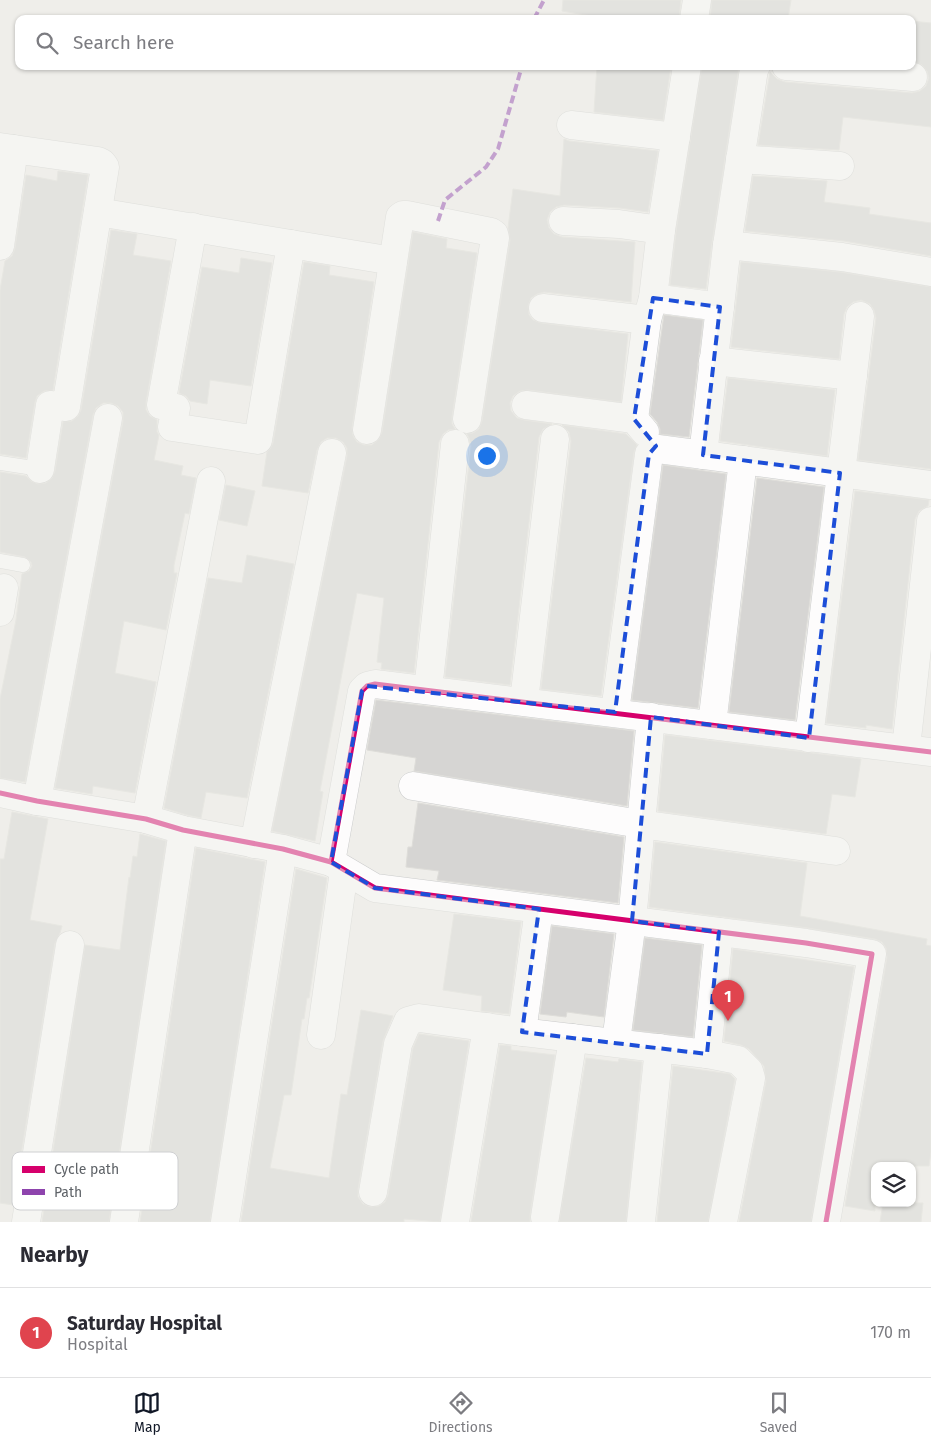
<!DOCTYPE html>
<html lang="en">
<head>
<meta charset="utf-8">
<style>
	body { margin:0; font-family:"Fira Sans",sans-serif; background:#f2f2f3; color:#2b2b33 }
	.controls { position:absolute; right:15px; bottom:15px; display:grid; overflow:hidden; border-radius:10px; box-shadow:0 1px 4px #0004 }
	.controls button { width:45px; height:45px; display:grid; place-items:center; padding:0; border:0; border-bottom:1px solid #e1e1e2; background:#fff; color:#2b2b33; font:25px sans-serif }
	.you { position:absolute; left:486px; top:455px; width:18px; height:18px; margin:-12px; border:4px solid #fff; border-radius:50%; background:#1a73e8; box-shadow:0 0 0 8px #1a73e833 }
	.badge { display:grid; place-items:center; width:32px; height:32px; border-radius:50%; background:#111827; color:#fff; font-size:16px; font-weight:700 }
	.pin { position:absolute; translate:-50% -41px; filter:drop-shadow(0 1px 2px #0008) }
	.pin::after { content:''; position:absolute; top:26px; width:18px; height:15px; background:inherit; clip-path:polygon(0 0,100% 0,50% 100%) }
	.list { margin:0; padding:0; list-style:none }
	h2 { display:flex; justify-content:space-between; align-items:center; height:65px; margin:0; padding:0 20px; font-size:21px }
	h2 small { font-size:16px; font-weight:400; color:#7c7c81 }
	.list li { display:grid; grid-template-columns:32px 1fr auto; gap:15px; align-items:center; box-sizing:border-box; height:90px; padding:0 20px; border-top:1px solid #e1e1e2 }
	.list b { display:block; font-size:19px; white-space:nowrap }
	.list p { margin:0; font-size:16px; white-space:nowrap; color:#7c7c81 }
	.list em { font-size:16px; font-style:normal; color:#7c7c81 }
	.icon { flex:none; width:28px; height:28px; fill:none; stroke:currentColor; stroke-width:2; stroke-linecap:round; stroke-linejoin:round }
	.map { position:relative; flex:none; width:931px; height:1222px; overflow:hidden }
	.search { position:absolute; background:#fff; box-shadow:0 1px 4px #0004; left:15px; right:15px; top:15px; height:55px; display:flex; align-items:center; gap:12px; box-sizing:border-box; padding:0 18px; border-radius:10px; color:#7c7c81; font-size:19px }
	.sheet { height:155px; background:#fff }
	nav { display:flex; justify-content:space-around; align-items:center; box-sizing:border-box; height:70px; border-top:1px solid #e1e1e2; background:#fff; font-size:14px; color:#7c7c81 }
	nav a { display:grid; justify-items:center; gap:2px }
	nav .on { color:#111827 }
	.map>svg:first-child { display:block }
</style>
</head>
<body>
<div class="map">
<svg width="931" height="1222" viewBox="0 0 931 1222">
	<rect width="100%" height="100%" fill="#efeeea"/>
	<!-- building -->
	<g fill="#d6d5d3" stroke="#deddd9">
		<path d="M563 0H681L679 19H610L562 11Z"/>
		<path d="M712 0H791L788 19H710Z"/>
		<path d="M912 21 931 23V127L843 117 839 150 758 145 770 72 777 79 785 82 912 93 920 91 926 86 929 78 927 71 922 65 912 61Z"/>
		<path d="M597 66H671L663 120 594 112Z"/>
		<path d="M702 66H739L712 243 706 289 670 285 676 232Z"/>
		<path d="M564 139 569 141 658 151 648 212 620 208 564 205 556 207 550 212 547 220 549 228 554 234 562 237 635 242 631 302 544 292 537 294 531 298 528 306 529 315 533 320 541 323 628 334 621 402 528 390 520 391 513 396 510 403 511 411 517 418 524 420 552 424 543 429 539 437 510 685 445 677 471 446 469 438 467 434 473 433 479 429 482 421 510 240 508 228 513 189 560 196Z"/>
		<path d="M58 171 88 175 53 390 44 391 37 396 35 402 26 458 0 454V290L5 261 12 256 15 248 26 175 57 181Z"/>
		<path d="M753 176 827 181 824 202 870 208 869 214 931 223V256L844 241 745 231Z"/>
		<path d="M111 230 137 234 133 255 171 261 146 402V410L150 416 157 420V432L159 435 154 460 183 466 181 475 196 478 189 514 185 513 174 565V573H177L166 630 124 621 115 673 156 682 135 793 93 786 92 794 55 788 123 421V412L118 406 111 403H103L96 408 93 415 25 782 0 778V699L16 620 22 574 29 571 32 566 31 562 25 557 0 552V472L26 476 31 481 38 484 46 483 52 478 55 471 63 422 72 421 78 416 81 410Z"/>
		<path d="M413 232 447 239 446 248 477 253 452 417V424L455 429 448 430 443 434 439 442 414 673 381 669 382 663 377 662 384 598 357 593 320 791 323 792 315 841 272 831 347 456V448L343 442 336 438H327L321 442 317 450 308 493 262 486 267 452 270 449 273 443 304 262 330 266 329 275 374 282 352 428 353 436 357 442 364 445H372L379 439 382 432Z"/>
		<path d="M241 258 272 263 251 386 210 380 207 404 190 401 186 396 179 393 202 267 239 273Z"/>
		<path d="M741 262 840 272 931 287V469L858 460 876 318 874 310 870 304 861 300 853 302 847 307 844 314 839 359 731 347Z"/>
		<path d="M664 315 703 320 689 437 660 434V429L657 422 650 414Z"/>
		<path d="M728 378 835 390 827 456 720 441Z"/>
		<path d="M562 425 626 434 637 445 634 452 601 696 541 689 571 441 569 432Z"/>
		<path d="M663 465 726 474 698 708 632 700Z"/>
		<path d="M757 478 824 487 795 720 729 712Z"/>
		<path d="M226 485 255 491 247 526 219 520Z"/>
		<path d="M855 491 929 500 928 506 919 511 915 519 892 729 866 725V728L826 723Z"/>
		<path d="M247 555 294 564 247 798 206 792 201 818 187 815 164 808 208 578 242 583Z"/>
		<path d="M376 700 634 731 627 806 414 771 416 758 367 750Z"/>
		<path d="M665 735 861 759 855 797 832 794 826 834 658 811Z"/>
		<path d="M418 803 624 837 618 903 437 880 439 871 406 867 408 847H412Z"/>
		<path d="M12 812 48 819 30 920 62 926 60 933 55 943 13 1205 0 1203V859H4Z"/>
		<path d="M140 834 166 841 109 1222H42L85 945 120 950 129 877 130 878 133 856 137 857Z"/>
		<path d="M655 842 807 863 800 916 927 939 926 945 931 946V1152L929 1166H875V1211L845 1206 887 957 886 948 882 942 875 939 808 928 649 907Z"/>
		<path d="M196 848 265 862 210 1222H140Z"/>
		<path d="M296 869 327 878 309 998H307L304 1019H302L291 1095H284L270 1168 329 1178 341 1094 347 1095 361 1010 393 1016 383 1041 358 1189V1197L363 1204 371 1207 379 1206 385 1202 388 1195 413 1048 419 1034 469 1041 440 1222 404 1219V1222H241Z"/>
		<path d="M454 914 521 922 509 1014 481 1011 482 996 443 990Z"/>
		<path d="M552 926 614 934 604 1017 567 1012 566 1017 540 1014Z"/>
		<path d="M645 938 702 945 693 1037 633 1030Z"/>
		<path d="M733 949 854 967 811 1222H739L766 1081 764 1066 749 1049 741 1045 724 1041Z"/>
		<path d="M500 1045 511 1046V1050L555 1055 530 1215V1222H471Z"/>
		<path d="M586 1058 618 1062 619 1059 642 1062 626 1222H559Z"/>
		<path d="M673 1066 730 1074 735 1079 708 1222H657Z"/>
		<path d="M883 1203H923L921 1222H880Z"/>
	</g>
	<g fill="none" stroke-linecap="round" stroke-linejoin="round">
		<defs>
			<g id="service">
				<path d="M0 463 40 469"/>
				<path d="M0 561 23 565"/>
			</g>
			<g id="minor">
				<path d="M694 19 697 0"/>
				<path d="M786 66 913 77"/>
				<path d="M571 125 676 137"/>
				<path d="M0 147 98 161 102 163 105 167 66 407 50 405 40 469"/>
				<path d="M740 159 840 166"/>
				<path d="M98 212 393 261"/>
				<path d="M563 221 619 224 661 230"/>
				<path d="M193 227 161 405 176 408 172 427 258 440 291 244"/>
				<path d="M727 245 842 257 931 272"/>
				<path d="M0 246 14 149"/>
				<path d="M653 298 720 307"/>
				<path d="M543 308 647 320"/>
				<path d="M713 361 853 376"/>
				<path d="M526 405 634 419 645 432"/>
				<path d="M634 419 647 320 653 298 661 230 687 66"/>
				<path d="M367 430 400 217 403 215H407L491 232 494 234 495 238 467 419"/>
				<path d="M703 455 727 245 754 69 756 66"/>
				<path d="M0 612 4 588"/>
				<path d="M428 690 455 444"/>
				<path d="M524 701 555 439"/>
				<path d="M615 712 649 454 653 450 658 449 931 485"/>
				<path d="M712 725 743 460"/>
				<path d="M809 738 860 316"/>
				<path d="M906 748 931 521"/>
				<path d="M413 786 640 824 836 851"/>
				<path d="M0 793 37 801 146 819 183 830 283 849 331 862 375 888 806 943 872 954 826 1222"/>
				<path d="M37 801 108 418"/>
				<path d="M146 819 211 481"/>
				<path d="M254 844 332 453"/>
				<path d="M331 862 362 691 367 686 375 684 931 752"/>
				<path d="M522 1032 539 909"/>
				<path d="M321 1035 344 871"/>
				<path d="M616 1042 632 921 651 717"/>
				<path d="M707 1054 719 932"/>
				<path d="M373 1192 398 1044 408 1021 419 1018 522 1032 707 1054 738 1060 749 1071 751 1078 723 1222"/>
				<path d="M545 1217 573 1038"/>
				<path d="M26 1222 70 945"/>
				<path d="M124 1222 183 830"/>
				<path d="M225 1222 283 849"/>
				<path d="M455 1222 487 1027"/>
				<path d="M641 1222 659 1048"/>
			</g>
		</defs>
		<!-- service casing -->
		<use href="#service" stroke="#cbcccc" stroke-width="15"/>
		<!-- minor casing -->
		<use href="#minor" stroke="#cbcccc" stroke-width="29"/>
		<!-- service -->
		<use href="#service" stroke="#fdfcfc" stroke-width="14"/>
		<!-- minor -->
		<use href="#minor" stroke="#fdfcfc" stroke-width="28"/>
		<!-- quiet -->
		<g stroke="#8e44ad" stroke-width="4" stroke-dasharray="8 4" stroke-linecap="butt">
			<path d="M534 19 544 0"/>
			<path d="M438 221 445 200 486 167 498 149 522 66"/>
		</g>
		<defs>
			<g id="cycleway">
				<path d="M0 793 37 801 146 819 183 830 283 849 331 862 375 888 806 943 872 954 826 1222"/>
				<path d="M331 862 362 691 367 686 375 684 931 752"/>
			</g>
		</defs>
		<!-- cycleway casing -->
		<use href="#cycleway" stroke="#fff" stroke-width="8"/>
		<!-- cycleway -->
		<use href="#cycleway" stroke="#d6006c" stroke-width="5"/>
	</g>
	<!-- marked area -->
	<path d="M0 0H931V1222H0ZM653 298 720 307 703 455 840 473 809 738 651 717 632 921 719 932 707 1054 522 1032 539 909 375 888 331 862 362 691 367 686 615 712 649 454 656 446 634 419Z" fill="#efeeea" fill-opacity=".55" fill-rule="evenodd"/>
	<path fill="none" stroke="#1d4ed8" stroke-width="4" stroke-dasharray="10 6" stroke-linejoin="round" d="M653 298 720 307 703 455 840 473 809 738 651 717 632 921 719 932 707 1054 522 1032 539 909 375 888 331 862 362 691 367 686 615 712 649 454 656 446 634 419Z"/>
	<!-- legend -->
	<rect x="12" y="1152" width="166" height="58" rx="8" fill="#fff" stroke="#cfd0d2" stroke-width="1"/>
	<rect x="22" y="1166" width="23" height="7" fill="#d6006c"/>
	<rect x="22" y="1189" width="23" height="6" fill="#8e44ad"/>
	<g font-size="14" fill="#5f6368">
		<text x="54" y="1174">Cycle path</text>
		<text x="54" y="1197">Path</text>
	</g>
</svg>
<div class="controls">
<button><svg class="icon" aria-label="layers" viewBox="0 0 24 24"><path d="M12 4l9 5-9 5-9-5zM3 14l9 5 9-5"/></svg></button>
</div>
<div class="you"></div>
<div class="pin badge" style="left:728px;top:1021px;background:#e0444e">1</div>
<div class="search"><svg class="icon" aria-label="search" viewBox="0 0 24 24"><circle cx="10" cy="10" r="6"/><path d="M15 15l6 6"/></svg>Search here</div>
</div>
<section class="sheet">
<h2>Nearby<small></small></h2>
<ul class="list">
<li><span class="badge" style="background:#e0444e">1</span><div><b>Saturday Hospital</b><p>Hospital</p></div><em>170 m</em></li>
</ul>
</section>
<nav>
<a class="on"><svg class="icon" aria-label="map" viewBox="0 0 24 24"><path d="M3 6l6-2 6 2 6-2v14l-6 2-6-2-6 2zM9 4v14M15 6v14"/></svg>Map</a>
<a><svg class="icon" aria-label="directions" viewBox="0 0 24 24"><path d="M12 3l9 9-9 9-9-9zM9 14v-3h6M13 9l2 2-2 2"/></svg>Directions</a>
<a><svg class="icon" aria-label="saved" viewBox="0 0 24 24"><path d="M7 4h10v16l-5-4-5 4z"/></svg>Saved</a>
</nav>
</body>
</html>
